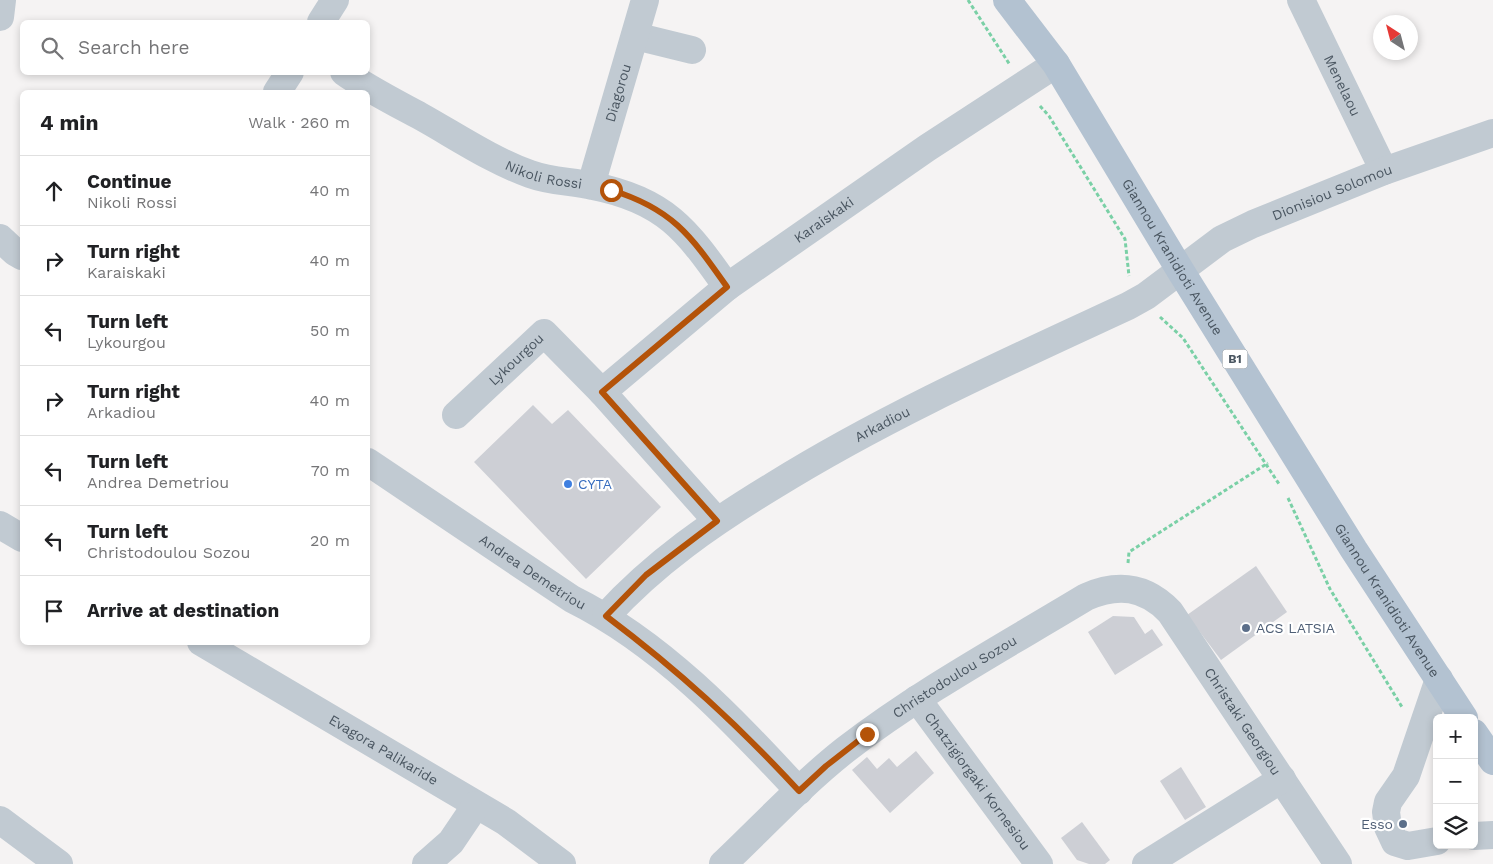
<!DOCTYPE html>
<html lang="en">
<head>
<meta charset="utf-8">
<style>
	body { margin:0; font-family:"Work Sans",sans-serif; background:#f2f2f2; color:#202124 }
	.controls { position:absolute; right:15px; bottom:15px; display:grid; overflow:hidden; border-radius:8px; box-shadow:0 2px 8px #0003 }
	.controls button { width:45px; height:45px; display:grid; place-items:center; padding:0; border:0; border-bottom:1px solid #e0e0e0; background:#fff; color:#202124; font:25px sans-serif }
	.compass { position:absolute; left:1373px; top:15px; width:45px; height:45px; border-radius:50%; background:#fff; box-shadow:0 2px 8px #0003; rotate:324deg }
	.stop { position:absolute; width:15px; height:15px; margin:-11px; border:4px solid #b45309; border-radius:50%; background:#fff }
	.stop.end { background:#b45309; border-color:#fff; box-shadow:0 1px 5px #0008 }
	.list { margin:0; padding:0; list-style:none }
	h2 { display:flex; justify-content:space-between; align-items:center; height:65px; margin:0; padding:0 20px; font-size:21px }
	h2 small { font-size:16px; font-weight:400; color:#757577 }
	.list li { display:grid; grid-template-columns:32px 1fr auto; gap:15px; align-items:center; box-sizing:border-box; height:70px; padding:0 20px; border-top:1px solid #e0e0e0 }
	.list b { display:block; font-size:19px; white-space:nowrap }
	.list p { margin:0; font-size:16px; white-space:nowrap; color:#757577 }
	.list em { font-size:16px; font-style:normal; color:#757577 }
	.icon { flex:none; width:28px; height:28px; fill:none; stroke:currentColor; stroke-width:2; stroke-linecap:round; stroke-linejoin:round }
	.map { position:relative; flex:none; width:1493px; height:864px; overflow:hidden }
	.search { position:absolute; background:#fff; box-shadow:0 2px 8px #0003; left:20px; top:20px; width:350px; height:55px; display:flex; align-items:center; gap:12px; box-sizing:border-box; padding:0 18px; border-radius:8px; color:#757577; font-size:19px }
	.panel { position:absolute; background:#fff; box-shadow:0 2px 8px #0003; left:20px; top:90px; width:350px; height:555px; border-radius:8px }
	.map>svg:first-child { display:block }
</style>
</head>
<body>
<div class="map">
<svg width="1493" height="864" viewBox="0 0 1493 864">
	<rect width="100%" height="100%" fill="#f5f3f3"/>
	<!-- building -->
	<g fill="#cdcfd5">
		<path d="M533 405 552 424 568 410 661 507 586 579 474 462Z"/>
		<path d="M1256 566 1287 612 1221 660 1187 615Z"/>
		<path d="M1113 616 1134 617 1145 634 1152 629 1163 645 1115 675 1088 632Z"/>
		<path d="M916 751 934 773 890 813 852 770 867 757 877 769 889 758 897 767Z"/>
		<path d="M1181 767 1206 807 1185 820 1160 781Z"/>
		<path d="M1082 822 1110 860 1105 864H1089L1077 860 1061 838Z"/>
	</g>
	<g fill="none" stroke-linecap="round" stroke-linejoin="round">
		<!-- path -->
		<g stroke="#7ad0a6" stroke-width="3" stroke-dasharray="4 2.5" stroke-linecap="butt">
			<path d="M968 0 1010 65"/>
			<path d="M1040 106 1049 116 1125 239 1129 276"/>
			<path d="M1160 317 1183 338 1279 484"/>
			<path d="M1288 498 1330 589 1402 707"/>
			<path d="M1128 563 1129 552 1268 463"/>
		</g>
		<!-- minor -->
		<g stroke="#c1cad2" stroke-width="28">
			<path id="s1" d="M1301 0 1384 171"/>
			<path d="M0 17 2 0"/>
			<path d="M321 22 335 0"/>
			<path d="M635 36 692 50"/>
			<path id="s2" d="M344 72C368 89 394 102 420 116 456 136 491 160 530 174 552 182 571 181 593 186 665 200 687 230 727 287"/>
			<path d="M277 92 290 72"/>
			<path id="s3" d="M591 185 645 0"/>
			<path d="M0 238 15 252 22 256"/>
			<path id="s4" d="M602 392 727 287 927 148 1056 64"/>
			<path id="s5" d="M456 415 544 333 602 392 717 521"/>
			<path id="s6" d="M368 462 572 599C661 643 732 719 799 791"/>
			<path d="M0 525 22 538"/>
			<path id="s7" d="M606 616C654 563 712 523 773 486 886 416 1007 362 1128 306L1146 296 1222 239 1253 224 1384 171 1493 133"/>
			<path id="s8" d="M201 642 506 822 562 864"/>
			<path id="s9" d="M917 699 1039 864"/>
			<path d="M0 820 59 864"/>
			<path d="M1474 836 1493 835"/>
			<path d="M1437 841 1408 846 1395 842 1388 827 1386 812 1388 802 1406 776 1439 679"/>
			<path d="M426 864 451 842 476 805"/>
			<path id="s10" d="M723 864C763 826 802 784 845 750 920 692 1005 646 1086 597 1118 583 1145 586 1170 612L1338 864"/>
			<path d="M1146 864 1282 779"/>
		</g>
		<!-- major -->
		<g stroke="#b3c2d1" stroke-width="28">
			<path id="s11" d="M1007 0 1056 64 1180 270 1354 550 1464 718"/>
			<path d="M1474 733 1493 761"/>
		</g>
	</g>
	<g fill="none" stroke-linecap="round" stroke-linejoin="round">
		<!-- route -->
		<path stroke="#b45309" stroke-width="6" d="M611 190C673 209 691 236 727 287L602 392 717 521 646 575 606 616C679 671 737 724 799 791L826 766 867 734"/>
	</g>
	<!-- markers -->
	<circle fill="#3f7fe0" stroke="#fff" stroke-width="2" cx="568" cy="484" r="5"/>
	<g fill="#5c6f8a" stroke="#fff" stroke-width="2">
		<circle cx="1246" cy="628" r="5"/>
		<circle cx="1403" cy="824" r="5"/>
	</g>
	<g text-anchor="middle" dominant-baseline="central" stroke-width="4.5" stroke-linejoin="round" paint-order="stroke">
		<!-- shield labels -->
		<rect fill="#fff" stroke="#808990" stroke-width="1" x="1222.5" y="349.5" width="25" height="19" rx="4"/>
		<g font-size="12" font-weight="bold" fill="#4a5661">
			<text x="1235" y="359">B1</text>
		</g>
		<!-- street labels -->
		<g font-size="14" fill="#4a5661" stroke="#fff">
			<text stroke="none"><textPath href="#s1" startOffset="95">Menelaou</textPath></text>
			<text stroke="none"><textPath href="#s3" startOffset="96">Diagorou</textPath></text>
			<text stroke="none"><textPath href="#s2" startOffset="226">Nikoli Rossi</textPath></text>
			<text stroke="none"><textPath href="#s7" startOffset="846">Dionisiou Solomou</textPath></text>
			<text stroke="none"><textPath href="#s4" startOffset="281">Karaiskaki</textPath></text>
			<text stroke="none"><textPath href="#s11" startOffset="306">Giannou Kranidioti Avenue</textPath></text>
			<text stroke="none"><textPath href="#s5" startOffset="82">Lykourgou</textPath></text>
			<text stroke="none"><textPath href="#s7" startOffset="338">Arkadiou</textPath></text>
			<text stroke="none"><textPath href="#s6" startOffset="198">Andrea Demetriou</textPath></text>
			<text stroke="none"><textPath href="#s11" startOffset="711">Giannou Kranidioti Avenue</textPath></text>
			<text stroke="none"><textPath href="#s10" startOffset="299">Christodoulou Sozou</textPath></text>
			<text stroke="none"><textPath href="#s10" startOffset="676">Christaki Georgiou</textPath></text>
			<text stroke="none"><textPath href="#s8" startOffset="212">Evagora Palikaride</textPath></text>
			<text stroke="none"><textPath href="#s9" startOffset="102">Chatzigiorgaki Kornesiou</textPath></text>
		</g>
		<!-- shop labels -->
		<g font-size="14" fill="#366cbe" stroke="#fff" text-anchor="start">
			<text x="578" y="484">CYTA</text>
		</g>
		<!-- service labels -->
		<g font-size="14" fill="#4e5e75" stroke="#fff" text-anchor="start">
			<text x="1256" y="628">ACS LATSIA</text>
			<text x="1393" y="824" text-anchor="end">Esso</text>
		</g>
	</g>
</svg>
<div class="controls">
<button>+</button>
<button>−</button>
<button><svg class="icon" aria-label="layers" viewBox="0 0 24 24"><path d="M12 4l9 5-9 5-9-5zM3 14l9 5 9-5"/></svg></button>
</div>
<svg class="compass" viewBox="-18 -18 36 36"><path d="M0-13l5 13h-10z" fill="#e53935"/><path d="M0 13l5-13h-10z" fill="#757577"/></svg>
<div class="stop" style="left:611px;top:190px"></div>
<div class="stop end" style="left:867px;top:734px"></div>
<div class="search"><svg class="icon" aria-label="search" viewBox="0 0 24 24"><circle cx="10" cy="10" r="6"/><path d="M15 15l6 6"/></svg>Search here</div>
<section class="panel">
<h2>4 min<small>Walk · 260 m</small></h2>
<ul class="list">
<li><svg class="icon" aria-label="ahead" viewBox="0 0 24 24"><path d="M12 20V5M6 11l6-6 6 6"/></svg><div><b>Continue</b><p>Nikoli Rossi</p></div><em>40 m</em></li>
<li><svg class="icon" aria-label="right" viewBox="0 0 24 24"><path d="M7 20v-9h11M14 6l5 5-5 5"/></svg><div><b>Turn right</b><p>Karaiskaki</p></div><em>40 m</em></li>
<li><svg class="icon" aria-label="left" viewBox="0 0 24 24"><path d="M17 20v-9H6M10 6l-5 5 5 5"/></svg><div><b>Turn left</b><p>Lykourgou</p></div><em>50 m</em></li>
<li><svg class="icon" aria-label="right" viewBox="0 0 24 24"><path d="M7 20v-9h11M14 6l5 5-5 5"/></svg><div><b>Turn right</b><p>Arkadiou</p></div><em>40 m</em></li>
<li><svg class="icon" aria-label="left" viewBox="0 0 24 24"><path d="M17 20v-9H6M10 6l-5 5 5 5"/></svg><div><b>Turn left</b><p>Andrea Demetriou</p></div><em>70 m</em></li>
<li><svg class="icon" aria-label="left" viewBox="0 0 24 24"><path d="M17 20v-9H6M10 6l-5 5 5 5"/></svg><div><b>Turn left</b><p>Christodoulou Sozou</p></div><em>20 m</em></li>
<li><svg class="icon" aria-label="arrive" viewBox="0 0 24 24"><path d="M6 21V4h12l-3 4 3 4H6"/></svg><div><b>Arrive at destination</b></div></li>
</ul>
</section>
</div>
</body>
</html>
